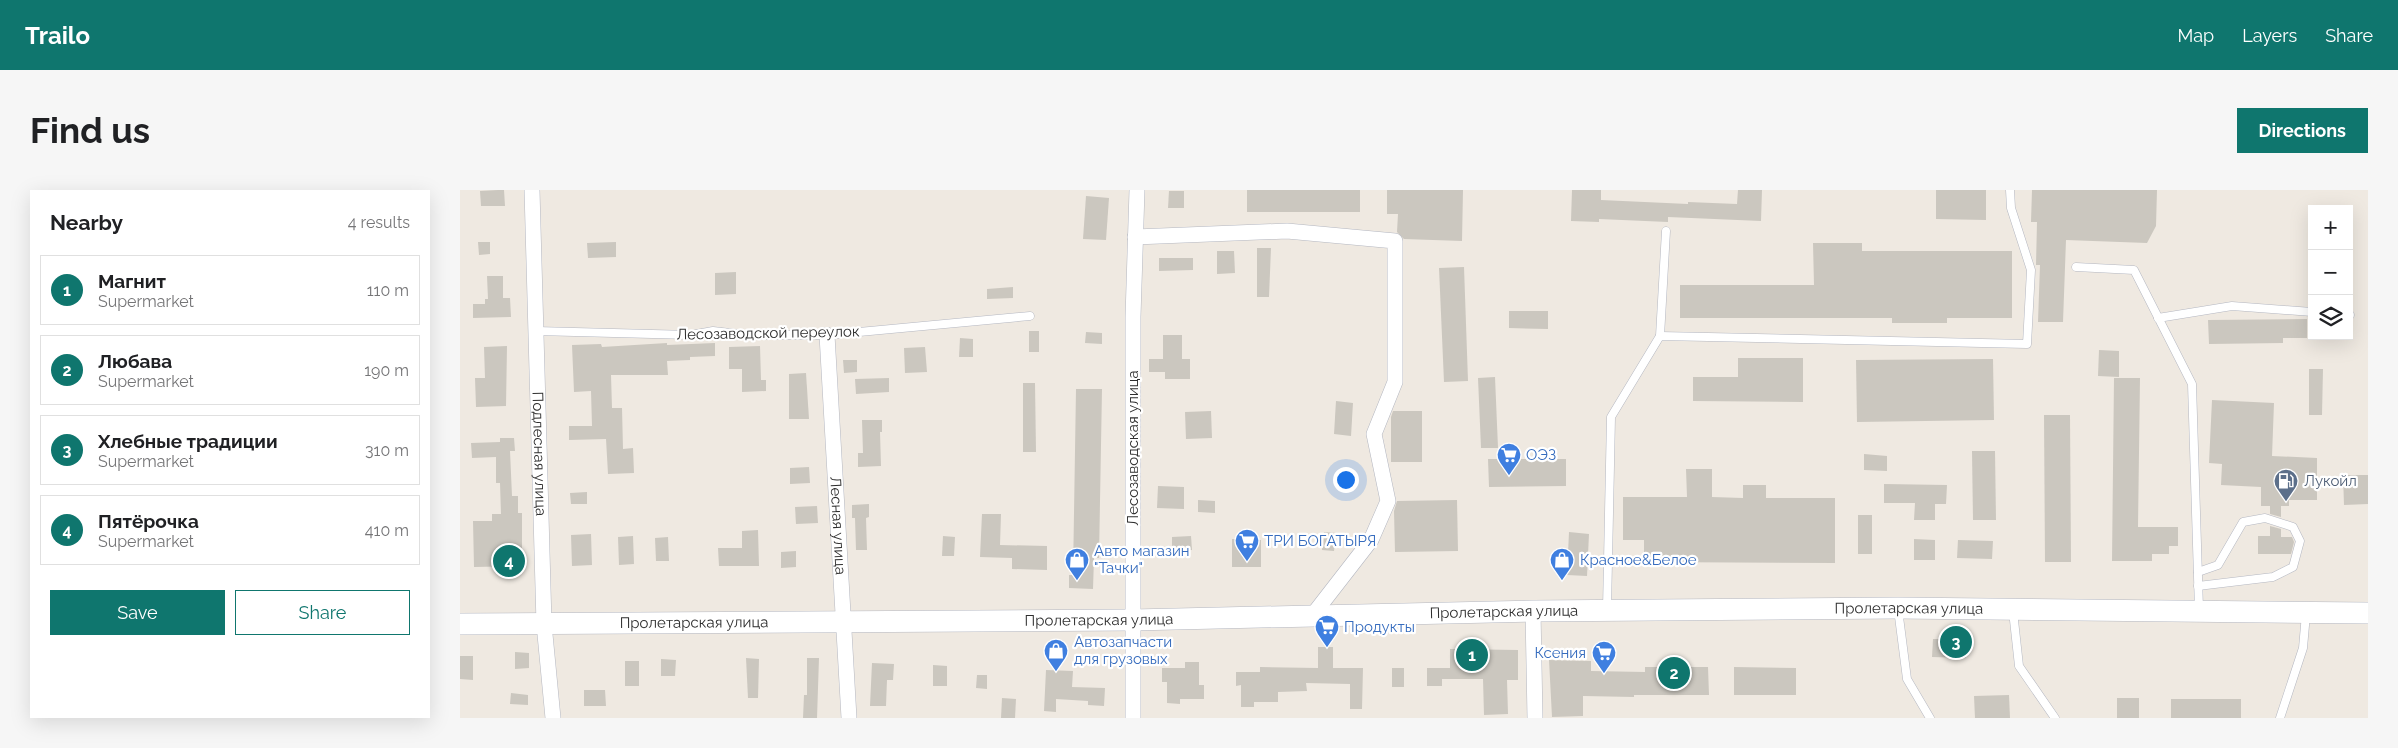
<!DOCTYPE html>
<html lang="en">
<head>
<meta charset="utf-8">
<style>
	body { margin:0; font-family:Raleway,sans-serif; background:#f6f6f6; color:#202124 }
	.controls { position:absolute; right:15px; top:15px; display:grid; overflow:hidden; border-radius:0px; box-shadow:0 5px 20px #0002 }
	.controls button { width:45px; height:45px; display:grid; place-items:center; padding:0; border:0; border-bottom:1px solid #e0e0e0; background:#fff; color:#202124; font:25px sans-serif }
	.you { position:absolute; left:885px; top:289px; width:18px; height:18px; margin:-12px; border:4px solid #fff; border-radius:50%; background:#1a73e8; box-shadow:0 0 0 8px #1a73e833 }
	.badge { display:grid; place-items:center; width:32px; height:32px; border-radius:50%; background:#0f766e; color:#fff; font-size:16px; font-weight:700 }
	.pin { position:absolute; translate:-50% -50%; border:2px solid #fff; box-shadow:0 1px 5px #0006 }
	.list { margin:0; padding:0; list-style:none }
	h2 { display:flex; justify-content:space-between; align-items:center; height:65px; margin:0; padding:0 20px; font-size:21px }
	h2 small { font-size:16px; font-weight:400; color:#757577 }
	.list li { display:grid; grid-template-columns:32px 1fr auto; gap:15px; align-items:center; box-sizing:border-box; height:70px; margin:0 10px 10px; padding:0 10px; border:1px solid #e0e0e0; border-radius:0px }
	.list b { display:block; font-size:19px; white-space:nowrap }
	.list p { margin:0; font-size:16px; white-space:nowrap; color:#757577 }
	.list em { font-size:16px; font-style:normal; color:#757577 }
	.actions { display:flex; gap:10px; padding:15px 20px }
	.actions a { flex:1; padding:11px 0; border:1px solid #0f766e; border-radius:0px; text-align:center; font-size:18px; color:#0f766e }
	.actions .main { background:#0f766e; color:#fff }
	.icon { flex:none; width:28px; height:28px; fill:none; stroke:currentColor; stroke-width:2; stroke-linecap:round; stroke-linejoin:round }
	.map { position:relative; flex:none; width:1908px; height:528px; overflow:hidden; border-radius:0px }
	header { display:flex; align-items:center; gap:30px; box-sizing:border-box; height:70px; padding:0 25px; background:#0f766e; color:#fff }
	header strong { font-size:24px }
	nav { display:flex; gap:28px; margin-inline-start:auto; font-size:18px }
	.intro { display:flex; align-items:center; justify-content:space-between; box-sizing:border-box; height:120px; padding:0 30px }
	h1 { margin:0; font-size:35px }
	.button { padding:12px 22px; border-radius:0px; background:#0f766e; color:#fff; font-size:18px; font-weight:700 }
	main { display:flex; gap:30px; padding:0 30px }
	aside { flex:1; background:#fff; border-radius:0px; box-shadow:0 5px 20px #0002 }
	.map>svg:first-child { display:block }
</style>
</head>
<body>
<header>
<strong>Trailo</strong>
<nav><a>Map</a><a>Layers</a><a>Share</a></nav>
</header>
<div class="intro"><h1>Find us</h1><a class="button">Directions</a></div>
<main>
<aside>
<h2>Nearby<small>4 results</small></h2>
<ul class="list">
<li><span class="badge">1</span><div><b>Магнит</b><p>Supermarket</p></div><em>110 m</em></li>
<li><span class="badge">2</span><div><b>Любава</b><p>Supermarket</p></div><em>190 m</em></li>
<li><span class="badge">3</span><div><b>Хлебные традиции</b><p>Supermarket</p></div><em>310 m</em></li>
<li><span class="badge">4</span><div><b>Пятёрочка</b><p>Supermarket</p></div><em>410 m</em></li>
</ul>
<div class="actions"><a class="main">Save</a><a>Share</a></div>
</aside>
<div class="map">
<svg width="1908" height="528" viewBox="0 0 1908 528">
	<rect width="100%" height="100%" fill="#efe9e1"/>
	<!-- building -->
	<g fill="#cbc7bf">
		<path d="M38 0H44L45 16H21L20 1Z"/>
		<rect x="787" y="0" width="113" height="22"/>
		<path d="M927 0H1003L1002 51 944 49 937 42 938 24H927Z"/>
		<path d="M1112 0H1141V10L1228 14V12L1277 14 1278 0H1302L1301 31 1208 27V32L1139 29V32L1111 31Z"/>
		<path d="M1476 0H1526V30L1476 29Z"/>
		<path d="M1572 0H1697L1696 36 1687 53 1606 50 1603 132H1578L1580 75H1576L1577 32H1571Z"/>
		<path d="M709 1H724V18H708Z"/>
		<path d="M626 6 649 8 646 50 623 49Z"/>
		<path d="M18 52H30V64L19 65Z"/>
		<path d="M156 52V67L128 68 127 53Z"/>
		<path d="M1353 53H1402V61H1552V128H1487V133H1432V128H1220V95H1354Z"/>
		<path d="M797 58H811L809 107H797Z"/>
		<path d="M757 61H774L775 83 757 84Z"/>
		<path d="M699 68H733V80L699 81Z"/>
		<path d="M1004 77 1008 191 984 192 979 78Z"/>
		<path d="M276 82V104L255 105V83Z"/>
		<path d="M27 86H43V108H50L51 127 13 128V114H25V109H28Z"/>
		<path d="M553 97V108L527 109V99Z"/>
		<path d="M1049 121H1088V139L1049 138Z"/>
		<path d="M1847 129V148H1823V153L1749 154 1748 130Z"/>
		<rect x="569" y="141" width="10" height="21"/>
		<path d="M626 142 642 143V154L625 153Z"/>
		<path d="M703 145H722V169H730V189H705V182H689V169H703Z"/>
		<path d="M500 148 513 149V167H499Z"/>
		<path d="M207 153V155L255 153V166L230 167V170L207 171 208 185H151L152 218H162L163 259 173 258 174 283 148 284 146 249 109 250V236H132L131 201 114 202 112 155 141 154 142 157Z"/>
		<path d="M47 156 46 216 16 217 15 188H25L24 157Z"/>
		<path d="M300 156 301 190H306V201L282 202V179H269V157Z"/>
		<path d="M465 157 467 182 445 183 444 158Z"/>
		<path d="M1639 160 1659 161V187L1638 186Z"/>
		<path d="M1278 168H1343V212L1233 211V187H1278Z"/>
		<path d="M1533 169 1534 230 1397 232 1396 170Z"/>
		<path d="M383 170H397V182L384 183Z"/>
		<path d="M1849 179H1863L1862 225H1849Z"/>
		<path d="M346 183 349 229H329V184Z"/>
		<path d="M1035 187 1038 258H1021L1018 188Z"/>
		<path d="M429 188V202L396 204 395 189Z"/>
		<path d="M1654 188H1680L1678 337H1718V356H1709V364H1692V371H1652Z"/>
		<path d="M563 193H575L576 262H563Z"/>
		<path d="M616 199H642L639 368H634L633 399 609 398V385H613Z"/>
		<path d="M1752 210 1814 213 1812 266 1857 268V310H1829V316H1821V327L1810 324V316H1801V297L1761 295 1762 274 1749 273Z"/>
		<path d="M876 211 893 213 891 246 874 244Z"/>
		<path d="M751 221 752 248 726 249 725 222Z"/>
		<path d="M933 221H962V272H931V227Z"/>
		<path d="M1584 225H1610L1611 372H1585Z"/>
		<path d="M402 230H422V242H420L421 276 398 277V263H403Z"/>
		<path d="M40 248H54L55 261H50L52 306H58V323H62V376L14 377 13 331H32V324H41L40 293H36V267L12 268 11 253 40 252Z"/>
		<path d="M1512 261H1535L1536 330H1513Z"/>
		<path d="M1404 264 1427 266V281L1404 280Z"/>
		<path d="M1028 269H1106V296L1029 297Z"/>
		<path d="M349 277 350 293 330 294V278Z"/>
		<path d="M1226 279H1252V307L1283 308V295H1306V308H1375V373L1184 372V350H1163V307H1227Z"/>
		<path d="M1883 285H1908V314L1884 315Z"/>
		<path d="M1424 294 1487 295 1486 314H1475V330H1454L1455 313H1424Z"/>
		<path d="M698 296 724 297V319L697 318Z"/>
		<path d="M127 302V314H111L110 303Z"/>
		<path d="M738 310 755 311V323L738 322Z"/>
		<path d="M997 310 998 361 935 362 934 321 937 311Z"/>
		<path d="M409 314V327L406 328 407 360H396L395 328H392V315Z"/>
		<path d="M357 316 358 333 336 334 335 317Z"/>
		<path d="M522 324H541L540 355 587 356V380L552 379V368L520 367Z"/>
		<rect x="1398" y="325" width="14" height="39"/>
		<path d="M1810 336 1821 339V347H1832L1834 352 1831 364H1798V346H1810Z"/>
		<path d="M298 340 299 376H259L258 358H282V341Z"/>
		<path d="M864 342 876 343 874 361 862 360Z"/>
		<path d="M1109 342 1129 344 1127 386 1107 385Z"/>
		<path d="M131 344 132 375 112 376 111 345Z"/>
		<path d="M173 346 174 374 159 375 158 347Z"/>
		<path d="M483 346 495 347 494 366H482Z"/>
		<path d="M731 346 732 360 712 361V347Z"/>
		<path d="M208 347 209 371H196L195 348Z"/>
		<path d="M772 349 801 350V377H772Z"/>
		<path d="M1454 349 1475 350V370H1454Z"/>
		<path d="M1498 350 1533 351 1532 369 1497 368Z"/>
		<path d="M336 361V377L321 378V362Z"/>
		<path d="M1473 449H1506V468L1472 467Z"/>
		<path d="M858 457H873V478H903L902 519H890V494L846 493 847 501 818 502V512H794V517H781V495L776 496V482H800V477L858 478Z"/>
		<path d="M990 459 1058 460V490H1047L1048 524 1024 525 1023 489H982V496H967V478H990Z"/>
		<path d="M55 462 69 463V478L55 479Z"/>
		<path d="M0 466H13V490L0 489Z"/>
		<path d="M286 468 299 469 298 508H288Z"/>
		<path d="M347 468H359L357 528H343L344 505H347Z"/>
		<path d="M201 469 216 470 215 486H201Z"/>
		<path d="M1089 470 1131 471V481L1185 482V477H1248L1249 505H1174V507L1123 506V526L1092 527Z"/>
		<rect x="165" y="471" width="14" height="25"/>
		<path d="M725 472H739V495H744V509H720V514L707 513V492H702V478H725Z"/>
		<path d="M412 473 434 474 433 490H427L426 516H410Z"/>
		<path d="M473 475 487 476V496H473Z"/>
		<path d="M1274 477 1336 478V505H1274Z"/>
		<rect x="932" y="478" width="12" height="19"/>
		<path d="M586 480 613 481 612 497 645 498 644 516 628 515V511L596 509V522L584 521Z"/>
		<path d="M517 485H527V499L516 498Z"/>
		<path d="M124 500H145L146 516H124Z"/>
		<path d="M51 503 68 505V515L50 514Z"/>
		<path d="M1549 505 1550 528H1515L1514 506Z"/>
		<path d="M542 508 556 509 555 528H541Z"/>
		<rect x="1657" y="508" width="22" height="20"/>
		<rect x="1711" y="509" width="70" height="19"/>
	</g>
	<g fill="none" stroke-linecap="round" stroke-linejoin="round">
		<defs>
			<g id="lane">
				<path d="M1616 77 1674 80 1732 194 1739 419"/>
				<path d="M1889 125H1890"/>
				<path d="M1698 128 1772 116 1852 122"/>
				<path d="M76 141 231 145 253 141 287 145H367L570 126"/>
				<path d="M1200 146 1206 41"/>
				<path d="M1738 382 1758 375 1783 332 1805 328 1833 337 1840 351 1833 377 1813 387 1738 396"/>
				<path d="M1147 419 1151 227 1200 146 1567 154 1571 80 1551 18 1550 0"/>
				<path d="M1438 419 1447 489 1470 528"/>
				<path d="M1553 421 1559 476 1595 528"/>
				<path d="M1820 528 1843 458 1846 424"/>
			</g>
			<g id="street">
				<path id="s1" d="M72 0 84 434 93 528"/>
				<path d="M675 47 827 41 935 51V192L914 244 928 311 911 350 852 426"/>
				<path id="s2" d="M367 145 389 528"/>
				<path d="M1073 421 1075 528"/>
				<path d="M673 528V127L677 0"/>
			</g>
			<g id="secondary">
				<path id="s3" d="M0 434 673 430 1073 421 1438 418 1908 423"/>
			</g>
		</defs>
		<!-- lane casing -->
		<use href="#lane" stroke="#b4b7c1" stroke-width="9"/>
		<!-- street casing -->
		<use href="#street" stroke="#b4b7c1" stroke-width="16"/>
		<!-- secondary casing -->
		<use href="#secondary" stroke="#b4b7c1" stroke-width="22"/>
		<!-- lane -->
		<use href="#lane" stroke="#fff" stroke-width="8"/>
		<!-- street -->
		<use href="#street" stroke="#fff" stroke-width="15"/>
		<!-- secondary -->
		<use href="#secondary" stroke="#fff" stroke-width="21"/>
	</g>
	<!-- icons -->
	<defs>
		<symbol id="supermarket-pin" viewBox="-11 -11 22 30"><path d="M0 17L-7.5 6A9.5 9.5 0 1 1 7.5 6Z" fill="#3f7fe0" stroke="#fff"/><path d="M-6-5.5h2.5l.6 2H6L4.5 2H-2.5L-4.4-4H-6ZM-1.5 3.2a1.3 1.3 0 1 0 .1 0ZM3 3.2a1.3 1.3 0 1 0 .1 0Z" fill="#fff"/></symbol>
		<symbol id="fuel-pin" viewBox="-11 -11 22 30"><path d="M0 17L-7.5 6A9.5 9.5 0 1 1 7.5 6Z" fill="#5c6f8a" stroke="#fff"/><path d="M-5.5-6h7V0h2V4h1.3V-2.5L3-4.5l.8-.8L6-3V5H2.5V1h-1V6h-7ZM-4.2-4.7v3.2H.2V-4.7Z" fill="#fff"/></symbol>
		<symbol id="shop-pin" viewBox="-11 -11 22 30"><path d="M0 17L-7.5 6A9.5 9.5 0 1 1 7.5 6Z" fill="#3f7fe0" stroke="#fff"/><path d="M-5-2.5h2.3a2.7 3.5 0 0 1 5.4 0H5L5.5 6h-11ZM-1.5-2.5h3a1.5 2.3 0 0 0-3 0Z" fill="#fff"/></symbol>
	</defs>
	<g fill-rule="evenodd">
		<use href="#supermarket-pin" x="1035" y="251" width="28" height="38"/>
		<use href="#fuel-pin" x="1812" y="277" width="28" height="38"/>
		<use href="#supermarket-pin" x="773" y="337" width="28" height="38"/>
		<use href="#shop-pin" x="603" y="356" width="28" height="38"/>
		<use href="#shop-pin" x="1088" y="356" width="28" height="38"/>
		<use href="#supermarket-pin" x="853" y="423" width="28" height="38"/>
		<use href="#shop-pin" x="582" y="447" width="28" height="38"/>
		<use href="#supermarket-pin" x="1130" y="449" width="28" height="38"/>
	</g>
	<g text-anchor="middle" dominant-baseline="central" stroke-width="4.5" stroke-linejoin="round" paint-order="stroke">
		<!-- street labels -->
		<g font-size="15" fill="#2e2e2e" stroke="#fff">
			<text transform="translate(308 143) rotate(-1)">Лесозаводской переулок</text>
			<text transform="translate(673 258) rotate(-90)">Лесозаводская улица</text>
			<text stroke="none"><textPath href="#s1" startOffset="264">Подлесная улица</textPath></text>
			<text stroke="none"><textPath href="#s2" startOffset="191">Лесная улица</textPath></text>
			<text stroke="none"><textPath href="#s3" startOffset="1449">Пролетарская улица</textPath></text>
			<text stroke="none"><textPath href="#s3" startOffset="1044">Пролетарская улица</textPath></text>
			<text stroke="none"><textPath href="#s3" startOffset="639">Пролетарская улица</textPath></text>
			<text stroke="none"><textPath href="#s3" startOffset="234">Пролетарская улица</textPath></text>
		</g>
		<!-- shop labels -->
		<g font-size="15" fill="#366cbe" stroke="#fff" text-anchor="start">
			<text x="1066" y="265">ОЭЗ</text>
			<text x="804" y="351">ТРИ БОГАТЫРЯ</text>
			<text x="634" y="361">Авто магазин<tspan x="634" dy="17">"Тачки"</tspan></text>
			<text x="1120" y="370">Красное&amp;Белое</text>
			<text x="884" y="437">Продукты</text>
			<text x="614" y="452">Автозапчасти<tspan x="614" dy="17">для грузовых</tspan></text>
			<text x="1126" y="463" text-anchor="end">Ксения</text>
		</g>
		<!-- service labels -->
		<g font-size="15" fill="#4e5e75" stroke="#fff" text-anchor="start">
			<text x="1844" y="291">Лукойл</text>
		</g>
	</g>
</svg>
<div class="controls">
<button>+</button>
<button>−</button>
<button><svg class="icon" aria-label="layers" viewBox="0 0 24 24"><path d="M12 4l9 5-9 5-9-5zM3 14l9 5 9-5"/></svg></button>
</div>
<div class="you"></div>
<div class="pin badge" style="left:1012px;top:465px">1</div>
<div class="pin badge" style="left:1214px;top:483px">2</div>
<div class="pin badge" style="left:1496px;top:452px">3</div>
<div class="pin badge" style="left:49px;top:371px">4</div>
</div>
</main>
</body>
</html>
